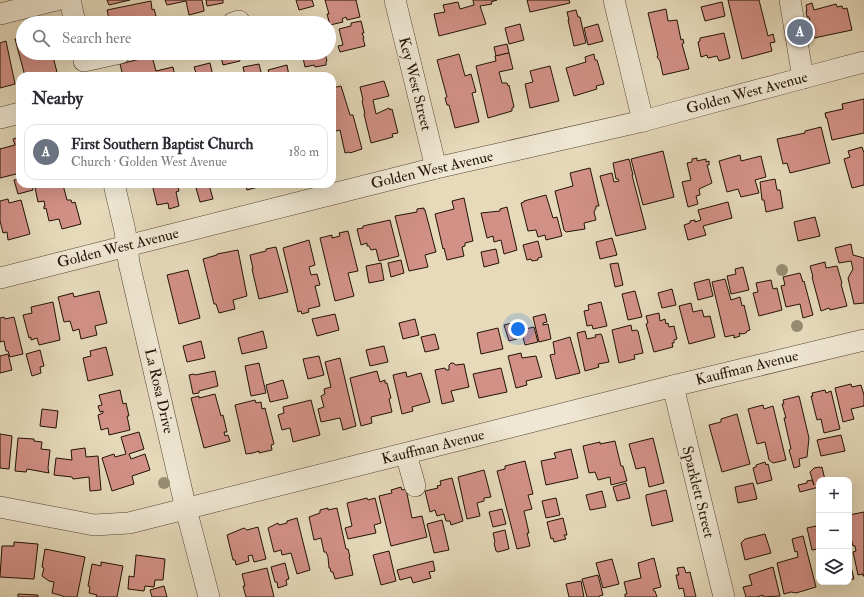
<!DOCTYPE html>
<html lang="en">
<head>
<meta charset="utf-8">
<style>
	body { margin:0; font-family:"IM FELL Double Pica",serif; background:#f2f2f3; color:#2b2b33 }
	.controls { position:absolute; right:12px; bottom:12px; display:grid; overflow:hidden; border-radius:8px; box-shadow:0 4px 16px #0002 }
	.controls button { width:36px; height:36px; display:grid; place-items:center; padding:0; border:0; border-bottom:1px solid #e1e1e2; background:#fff; color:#2b2b33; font:20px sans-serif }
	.you { position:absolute; left:518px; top:329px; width:14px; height:14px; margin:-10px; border:3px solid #fff; border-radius:50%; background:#1a73e8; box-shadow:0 0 0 6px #1a73e833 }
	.badge { display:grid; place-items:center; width:26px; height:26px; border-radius:50%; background:#8f2418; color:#fff; font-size:13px; font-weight:700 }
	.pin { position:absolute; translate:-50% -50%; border:2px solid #fff; box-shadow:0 1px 4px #0006 }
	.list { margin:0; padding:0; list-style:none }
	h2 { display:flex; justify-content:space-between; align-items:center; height:52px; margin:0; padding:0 16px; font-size:17px }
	h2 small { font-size:13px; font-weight:400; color:#7c7c81 }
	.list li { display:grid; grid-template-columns:26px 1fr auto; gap:12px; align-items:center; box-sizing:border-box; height:56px; margin:0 8px 8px; padding:0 8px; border:1px solid #e1e1e2; border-radius:12px }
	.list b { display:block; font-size:15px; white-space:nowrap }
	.list p { margin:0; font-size:13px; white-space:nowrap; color:#7c7c81 }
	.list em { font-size:13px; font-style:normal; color:#7c7c81 }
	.icon { flex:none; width:22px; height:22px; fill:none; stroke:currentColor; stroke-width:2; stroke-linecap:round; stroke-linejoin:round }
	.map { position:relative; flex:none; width:864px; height:597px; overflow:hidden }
	.search { position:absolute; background:#fff; box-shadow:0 4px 16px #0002; left:16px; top:16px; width:320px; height:44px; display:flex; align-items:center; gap:10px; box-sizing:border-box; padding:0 14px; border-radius:22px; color:#7c7c81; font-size:15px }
	.panel { position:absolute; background:#fff; box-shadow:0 4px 16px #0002; left:16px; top:72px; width:320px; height:116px; border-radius:12px }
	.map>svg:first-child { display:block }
</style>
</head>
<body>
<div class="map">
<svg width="864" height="597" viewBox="0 0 864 597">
	<rect width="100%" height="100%" fill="#e6dabb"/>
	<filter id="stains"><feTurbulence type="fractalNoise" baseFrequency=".005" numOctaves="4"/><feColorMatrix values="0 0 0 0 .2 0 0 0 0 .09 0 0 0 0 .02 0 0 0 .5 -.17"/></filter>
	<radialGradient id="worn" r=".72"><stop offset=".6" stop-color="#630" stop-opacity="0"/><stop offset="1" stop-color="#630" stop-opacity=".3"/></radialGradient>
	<!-- building -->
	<g fill="#d29187" stroke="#221206">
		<path d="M107 0H130L109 5Z"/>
		<path d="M165 0H202L204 10V11L189 15 186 1 167 5Z"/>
		<path d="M206 0H223V3L207 6Z"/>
		<path d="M296 0H312L314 6 299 10Z"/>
		<path d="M325 0H356L360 17 347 20 346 17 342 19 343 22 330 25 327 14H329Z"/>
		<path d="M473 0H497L491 2 492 4 480 6 486 24 439 36 434 14 445 12 443 5 458 2 460 9 474 5Z"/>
		<path d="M527 0H569L570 3 530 12Z"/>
		<path d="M728 0H759L768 36 773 34 775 42 770 43 772 51 742 59Z"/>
		<path d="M151 1 152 10 154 9 158 23H110L107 10Z"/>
		<path d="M722 2 725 16 705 21 701 7Z"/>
		<path d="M812 3 814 10 836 4 837 7 842 6 843 9 847 8 852 30 814 38 809 17H807L806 11H807L806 5Z"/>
		<path d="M666 9 668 21 677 20 681 40 683 39 684 43 682 44 689 69 663 75 660 61 657 57 658 55 648 13Z"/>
		<path d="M576 10 578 17H580L586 43 574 46 568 20H569L567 12Z"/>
		<path d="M361 21 364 33H362L364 38H363L365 46 340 52 338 46 343 45 339 29 351 26V23Z"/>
		<path d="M520 24 524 40 509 44 505 28Z"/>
		<path d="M598 24 603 41 588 45 584 28Z"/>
		<path d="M724 33 730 58 719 61 717 56 708 58 707 55 701 57 698 42 700 41V38Z"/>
		<path d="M23 37V53H52L58 76H25L15 39Z"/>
		<path d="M6 41 15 84 0 88V43Z"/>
		<path d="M507 44 509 53 496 56 494 47Z"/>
		<path d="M220 53H272L254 58 253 55 239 58 240 61 223 65Z"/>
		<path d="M302 53H325L327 61 326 62V65L315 67 314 65 305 67Z"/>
		<path d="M509 53 513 69 499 72 502 83H507L508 86 509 85 514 107 512 108V111L488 118 476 66 496 61 495 56Z"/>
		<path d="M459 54 465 76 471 74 476 92 472 93 479 122 455 128 449 105H447L445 98 447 97 437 60Z"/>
		<path d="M594 54 595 60H597L604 84 596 86 597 89 574 96 566 68 586 62 585 57Z"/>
		<path d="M152 56 156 71 173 67 175 76H123L120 64Z"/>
		<path d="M210 63 213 76H197L194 67Z"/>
		<path d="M259 64 262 76H245L243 67Z"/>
		<path d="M287 65 289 76H270L268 70Z"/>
		<path d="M550 66 559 101 530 108 525 84 533 82 530 71Z"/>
		<path d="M384 81 389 96 373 100 376 114 389 108 390 110 392 109 398 133 392 134 393 137 371 143 364 114H365L362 101 363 100 360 87Z"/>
		<path d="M341 86 350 115H353L362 149 350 153 349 152 345 153 340 130 332 132V100L335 99 332 88Z"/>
		<path d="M864 99V133L832 140 827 118H826L825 113 843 109 842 104Z"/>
		<path d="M821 127 830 163 790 173 787 163 783 164 777 139 805 133V131Z"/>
		<path d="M20 137V173L0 178V148V149L15 145 13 139Z"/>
		<path d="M862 147 864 153V185L852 188 844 159 850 157 848 151Z"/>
		<path d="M663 151 674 197 643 205 631 159Z"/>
		<path d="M740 155 741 161 761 156 766 177 755 180 759 193 741 197 738 189 727 192 719 161Z"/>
		<path d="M697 158V161L706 159V162L709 161V165H707L712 183 699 189 700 195 696 196 698 204 688 207 682 182 691 180 687 163 692 162V159Z"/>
		<path d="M629 159 633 175H632L646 229 616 236 600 176 612 173 614 182 619 181 618 179H616L613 163Z"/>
		<path d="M590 168 599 206H596V208L594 212 596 220 584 223 585 229 566 232 564 230 555 191 573 186 570 173Z"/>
		<path d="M20 179V184H32L33 190 18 194 14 180Z"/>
		<path d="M775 179 777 190H780L783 208 766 212 764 200H762L760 182Z"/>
		<path d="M50 184 52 187 63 185 67 200H71L72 203 75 202 81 224 62 229 59 219 49 221 46 208 44 209V206H45L44 201 38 202 35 188Z"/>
		<path d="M152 184H181V186L178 187 179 191 176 192 179 206 169 209 168 203 157 205Z"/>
		<path d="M245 184H261L262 186 247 190Z"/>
		<path d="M209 185 213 199 200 202 196 188Z"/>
		<path d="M546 195 553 218 557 217 562 236 546 240 545 235 538 237 536 230 528 231 521 203 524 202V201Z"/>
		<path d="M464 198 473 241 465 243V246L462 247 464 256 447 260 444 248 443 249 435 214 454 209 452 201Z"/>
		<path d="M8 199 9 203 21 200 30 234 8 240 7 232 3 233 0 221V201Z"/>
		<path d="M728 202 732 218 703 226 706 235 688 240 684 225 690 223V221L695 220V222L701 220 698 210Z"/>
		<path d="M507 207 517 250 504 254 501 240 494 242 493 236 487 238 481 213 500 211V209Z"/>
		<path d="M424 208V210H425L436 252 425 255 428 267 409 271 395 216 417 212V209Z"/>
		<path d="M815 217 820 236 798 241 794 222Z"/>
		<path d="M390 220 399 256 379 261 376 249 371 250 369 246H367V243L361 245 357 229 363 228V226Z"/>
		<path d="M348 231 358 271 348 273 354 296 335 301 320 238 332 235V238L340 236 339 233Z"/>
		<path d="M612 238 617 255 600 259 596 242Z"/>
		<path d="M309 240 315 265 309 267 311 275 317 274 320 285 315 286 320 306 308 309 309 312 302 314 301 311 298 312 283 248Z"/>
		<path d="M538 241 542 257 538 258V260L532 261 531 259 527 260 523 245Z"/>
		<path d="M851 244 853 255 864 258V303L854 304 848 278 853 269 851 261 839 263 835 248Z"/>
		<path d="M276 247 288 292 259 299 252 269H253L250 255 266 251V249Z"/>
		<path d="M496 249 499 263 484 267 481 252Z"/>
		<path d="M238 250 247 296 233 300 235 309 219 313 216 304H214L203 259 217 255V254Z"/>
		<path d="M401 260 404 273 391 277 388 263Z"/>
		<path d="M825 262 826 268 837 266 842 283 841 284 847 306 830 310 829 308 821 311 812 277H813L810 266Z"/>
		<path d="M381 263 384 280 369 283 366 266Z"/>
		<path d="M618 263 623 285 615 287 610 264Z"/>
		<path d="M743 267 749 290 731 294 727 276 736 274 735 269Z"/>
		<path d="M188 270 200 318 179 324 167 275Z"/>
		<path d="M800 273 803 282 804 281 813 315 803 318 800 304 786 307 781 286 785 285 783 277Z"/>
		<path d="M709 279 713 296 698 300 694 283Z"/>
		<path d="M725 279 731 300 740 297 742 306 744 305 750 330 747 331 746 333 742 334 739 333 740 336 734 338V335L725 337 712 282Z"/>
		<path d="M771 280 773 289 777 288 782 310 759 316 753 293 758 292 756 283Z"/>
		<path d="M672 289 676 305 662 308 658 293Z"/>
		<path d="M99 291 107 323 95 326 97 335 81 339 79 329 73 331 70 321 64 322 58 297 73 293 74 297Z"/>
		<path d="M635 291 642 317 628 320 622 294Z"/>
		<path d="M53 302 60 340 39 345 37 338 31 340V337L29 338 23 315 32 313 31 307Z"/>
		<path d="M601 302 607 326 593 329 592 325 587 326 584 311 589 310 588 305Z"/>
		<path d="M691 303 693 312 702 310 704 317 710 316 715 337 689 344 679 306Z"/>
		<path d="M659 313 660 321 665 319 666 324 668 323 669 327 674 326 677 339 674 340V343H672L673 347 654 352 646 324 648 323 646 316Z"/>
		<path d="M335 314 339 330 317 336 312 319Z"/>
		<path d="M545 314 547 322 543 323V325L548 324 551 339 539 342 533 317Z"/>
		<path d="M4 317 5 319 14 317 23 354 10 357 8 351H6L4 341 0 342V318Z"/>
		<path d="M415 319 419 335 403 339 399 323Z"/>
		<path d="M516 322 520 338 509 341 504 325Z"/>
		<path d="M631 325 632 331 636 330 638 331 643 353 634 355 635 359 619 363 612 330Z"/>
		<path d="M534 327 538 342 525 345 521 330Z"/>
		<path d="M498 328 503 349 481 354 477 333Z"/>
		<path d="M263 331 267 348 242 354 238 338Z"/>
		<path d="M585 331 587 339 596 337 595 335 601 334 602 336 609 362 598 364 599 367 596 368 585 371 577 333Z"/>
		<path d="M435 334 439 349 425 352 421 337Z"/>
		<path d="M570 337 580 373 556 379 550 355 555 354 553 342Z"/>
		<path d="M201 341 205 358 187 362 183 346Z"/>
		<path d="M384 346 388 362 370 366 366 350Z"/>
		<path d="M106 347 113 375 88 381 83 358 91 356 90 351Z"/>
		<path d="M40 350 44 366 40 367 41 373 32 376 26 354Z"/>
		<path d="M521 353 522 358 536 356 542 377 526 381 527 385 516 388 508 356Z"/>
		<path d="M8 354 12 370 0 373V356Z"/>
		<path d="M319 356 324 375 308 379 303 359Z"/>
		<path d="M340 358 356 426 343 430 340 418 321 422 318 409 324 407 321 396 325 394 324 389 331 387 325 362Z"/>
		<path d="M259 363 266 393 251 396 245 366Z"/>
		<path d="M451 363H453L456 365 464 364 469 387 451 391 454 401 442 404 435 370 445 368 446 370H449V365Z"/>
		<path d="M501 368 507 392 479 398 473 374Z"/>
		<path d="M215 371 218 386 199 391V393L193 394 189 375 194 374 195 375Z"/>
		<path d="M377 371 380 382 385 380V383H387L391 398 389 399 392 412 371 417 372 423 361 426 350 378Z"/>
		<path d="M406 372 407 377 421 373 430 402 412 407 413 411 402 414 393 375Z"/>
		<path d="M283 380 288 398 270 402 266 385Z"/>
		<path d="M851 384 852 387 861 385 864 395V406L851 409 854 419 843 422 835 388Z"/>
		<path d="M120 390 123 404 126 403 129 416H127L130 430 109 435 108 428 101 430 98 415 103 413V411L100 412 98 406 102 405 99 395Z"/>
		<path d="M825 390 826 393 831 391 840 429 824 433 821 419 817 420 811 396H813L812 393Z"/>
		<path d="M215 394 221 416 223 415 227 432H224L225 436 228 435 230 441 204 448 191 398 199 396V398Z"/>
		<path d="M799 396 809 438 807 457 799 459 800 466 794 468 789 450 791 449 784 418H786L782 404H784L783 400Z"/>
		<path d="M255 400 256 403 261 402 262 409 265 408 274 444 271 445 272 450 259 453V451L253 453 246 454 235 405Z"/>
		<path d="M311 400 320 435 293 442 290 428 282 430 278 415 284 413 283 407Z"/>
		<path d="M763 405 764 409 773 406 786 460 773 463 769 460 765 442 757 444 748 409Z"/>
		<path d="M42 409 58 411 56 428 40 426Z"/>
		<path d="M737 414 750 464 722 472 709 425 721 422V419Z"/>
		<path d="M139 432 144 449 129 454 131 459 145 454 150 470 132 476 134 484 112 491 102 458 114 454 115 457 126 454 121 437Z"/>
		<path d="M0 434 12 436 9 469 0 468Z"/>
		<path d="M841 435 845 451 821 456 817 440Z"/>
		<path d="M18 438 34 439V441L42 442 41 449 50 450 48 468 49 473 27 469 26 472 15 471Z"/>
		<path d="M653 438 664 483 649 487 645 467 636 469 629 444Z"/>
		<path d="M615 441 621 466H623L627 481 611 485 610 477 598 480 595 472 589 473 583 446 600 442V444Z"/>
		<path d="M85 448 86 457 98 456 101 490 90 491 89 477 73 479 72 477 54 475 56 458 72 460 71 450Z"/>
		<path d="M571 449 578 478 546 485 541 461 556 458 554 453Z"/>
		<path d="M525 461 533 494 528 495 532 509 524 511 529 533H527L530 546 517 549 497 471 505 469V466Z"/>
		<path d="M765 462 766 465 768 464 772 480 757 484 753 468 756 467V465Z"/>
		<path d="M820 467V468L822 467 825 480H819V487L800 492 798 485 807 483V481L812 480 814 485 810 472 814 468Z"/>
		<path d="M484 470 491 497 484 498V501L477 503 480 516 467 519 458 477Z"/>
		<path d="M452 478 463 521 451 525 450 521H446L444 514 437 516 435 510 430 512 425 491 438 488 437 486 441 485 440 481Z"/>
		<path d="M626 483 630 498 617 501 613 487Z"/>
		<path d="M753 483 757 499 738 503 735 487Z"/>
		<path d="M401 487 402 490 406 489 412 518 422 516 427 537 391 546 379 496 392 493 391 490Z"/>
		<path d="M666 490 673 521 652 526 646 498V495Z"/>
		<path d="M602 491 606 507 590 510 586 495Z"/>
		<path d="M367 498 368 500 375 498 381 523 374 525 376 533 348 539 345 528 352 526 347 503Z"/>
		<path d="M556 498 560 515 546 518 542 501Z"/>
		<path d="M328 508V510L337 508 346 549H348L350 557H349L353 575 335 579 333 572H331L330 568H329L328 557 326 552H324L321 538 314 540 309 517 320 513V510Z"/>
		<path d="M502 509 506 524 493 527 489 512Z"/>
		<path d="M864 512V576H863V574L858 575 853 552 856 551 855 546H853L849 531V515Z"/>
		<path d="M297 518 310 570 297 574 291 553 282 555 281 550 274 552 268 528 278 523 279 525 287 523V521Z"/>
		<path d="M563 518 567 535H564L566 539 554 542 553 538 551 539 547 522Z"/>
		<path d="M442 520 449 550 434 553 427 524Z"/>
		<path d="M816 526 818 533 819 532V549L812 550 807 528Z"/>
		<path d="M258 527 266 559 254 562 252 555 248 556 249 561 236 565 235 560H233L227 535 244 528 247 530Z"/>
		<path d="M505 530 509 549 498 552 496 551 494 543 495 542 493 533Z"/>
		<path d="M765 534 771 553 745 560 741 543 745 539Z"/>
		<path d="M803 536 816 587 796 593 791 592 784 594 777 563 798 557 797 551 795 552 792 539Z"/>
		<path d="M14 542 38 544 34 579 0 577 2 546H14Z"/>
		<path d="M45 549 85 557 77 597H63V596L52 593 54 582 49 581 42 576 44 568 42 567Z"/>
		<path d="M389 551 396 581 381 585 373 555Z"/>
		<path d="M136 555 165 559 163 580H155L154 587 145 586 144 591 128 589 129 576 134 577Z"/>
		<path d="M654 558 661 587 653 589 654 591H655L657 597H625V594H627L624 582 641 578 638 563Z"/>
		<path d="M612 559 619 584 603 588 596 563Z"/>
		<path d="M849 559 854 579 849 580Z"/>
		<path d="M433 561 435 571 429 572 431 578 413 583 411 577 400 580 397 570Z"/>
		<path d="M101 562 123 566 117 597H96L97 595 89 593 90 587 88 586 92 564 101 566Z"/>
		<path d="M285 563 289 579 286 580 287 585 278 588 277 582H275L271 567Z"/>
		<path d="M684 567 686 573 690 572 696 597H685L683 588 679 589 676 575H679L677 568Z"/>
		<path d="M773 567 780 596 763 597V595L757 597H746L743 587 752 585 749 575Z"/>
		<path d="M267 568 274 597H246L243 586H245L242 574Z"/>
		<path d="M598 575 603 595 599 596V597H587L582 579Z"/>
		<path d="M581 581 584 597H569L566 584Z"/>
		<path d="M164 586 167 597H152L150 590Z"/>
		<path d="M18 594 38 595V597H18Z"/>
	</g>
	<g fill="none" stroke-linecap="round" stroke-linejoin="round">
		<defs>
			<g id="minor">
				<path d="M70 0 75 23"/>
				<path d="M395 0 436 168"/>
				<path d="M614 0 643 121"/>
				<path d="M790 0 803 78"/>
				<path d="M0 14 56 0"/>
				<path d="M233 23 239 21"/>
				<path d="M84 61 120 53"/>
				<path d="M0 118 20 113"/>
				<path d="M114 184 125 231 129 263 186 509 209 597"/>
				<path d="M0 278 436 168 643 121 803 78 864 62"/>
				<path d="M673 386 724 597"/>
				<path d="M406 454 415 486"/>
				<path d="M0 507 94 525 129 523 673 386 864 340"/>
			</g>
		</defs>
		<!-- minor casing -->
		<use href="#minor" stroke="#534433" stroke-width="22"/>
		<!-- minor -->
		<use href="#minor" stroke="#efe7d3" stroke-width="21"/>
	</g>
	<!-- trees -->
	<g fill="#978d72">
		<circle cx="782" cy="270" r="6"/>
		<circle cx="797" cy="326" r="6"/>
		<circle cx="164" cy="483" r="6"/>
	</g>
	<g text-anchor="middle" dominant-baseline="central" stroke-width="3" stroke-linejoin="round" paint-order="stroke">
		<!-- street labels -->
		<g font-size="15" fill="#221206" stroke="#efe7d3">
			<text transform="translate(415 84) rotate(76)">Key West Street</text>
			<text transform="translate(747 93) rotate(-15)">Golden West Avenue</text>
			<text transform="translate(432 170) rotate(-13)">Golden West Avenue</text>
			<text transform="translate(118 248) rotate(-14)">Golden West Avenue</text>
			<text transform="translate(747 368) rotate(-14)">Kauffman Avenue</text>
			<text transform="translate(159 391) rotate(77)">La Rosa Drive</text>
			<text transform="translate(433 447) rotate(-14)">Kauffman Avenue</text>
			<text transform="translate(698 492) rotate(76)">Sparklett Street</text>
		</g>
	</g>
	<rect width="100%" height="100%" filter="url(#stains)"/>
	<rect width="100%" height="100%" fill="url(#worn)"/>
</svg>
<div class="controls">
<button>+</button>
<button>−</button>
<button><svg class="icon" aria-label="layers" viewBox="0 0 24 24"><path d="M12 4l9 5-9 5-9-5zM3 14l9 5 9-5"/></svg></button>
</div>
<div class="you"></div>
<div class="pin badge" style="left:800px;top:32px;background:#6b7280">A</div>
<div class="search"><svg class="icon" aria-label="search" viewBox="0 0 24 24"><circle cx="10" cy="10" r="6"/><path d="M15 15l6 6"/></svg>Search here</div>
<section class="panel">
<h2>Nearby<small></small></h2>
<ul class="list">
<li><span class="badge" style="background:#6b7280">A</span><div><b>First Southern Baptist Church</b><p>Church · Golden West Avenue</p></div><em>180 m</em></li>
</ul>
</section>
</div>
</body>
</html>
